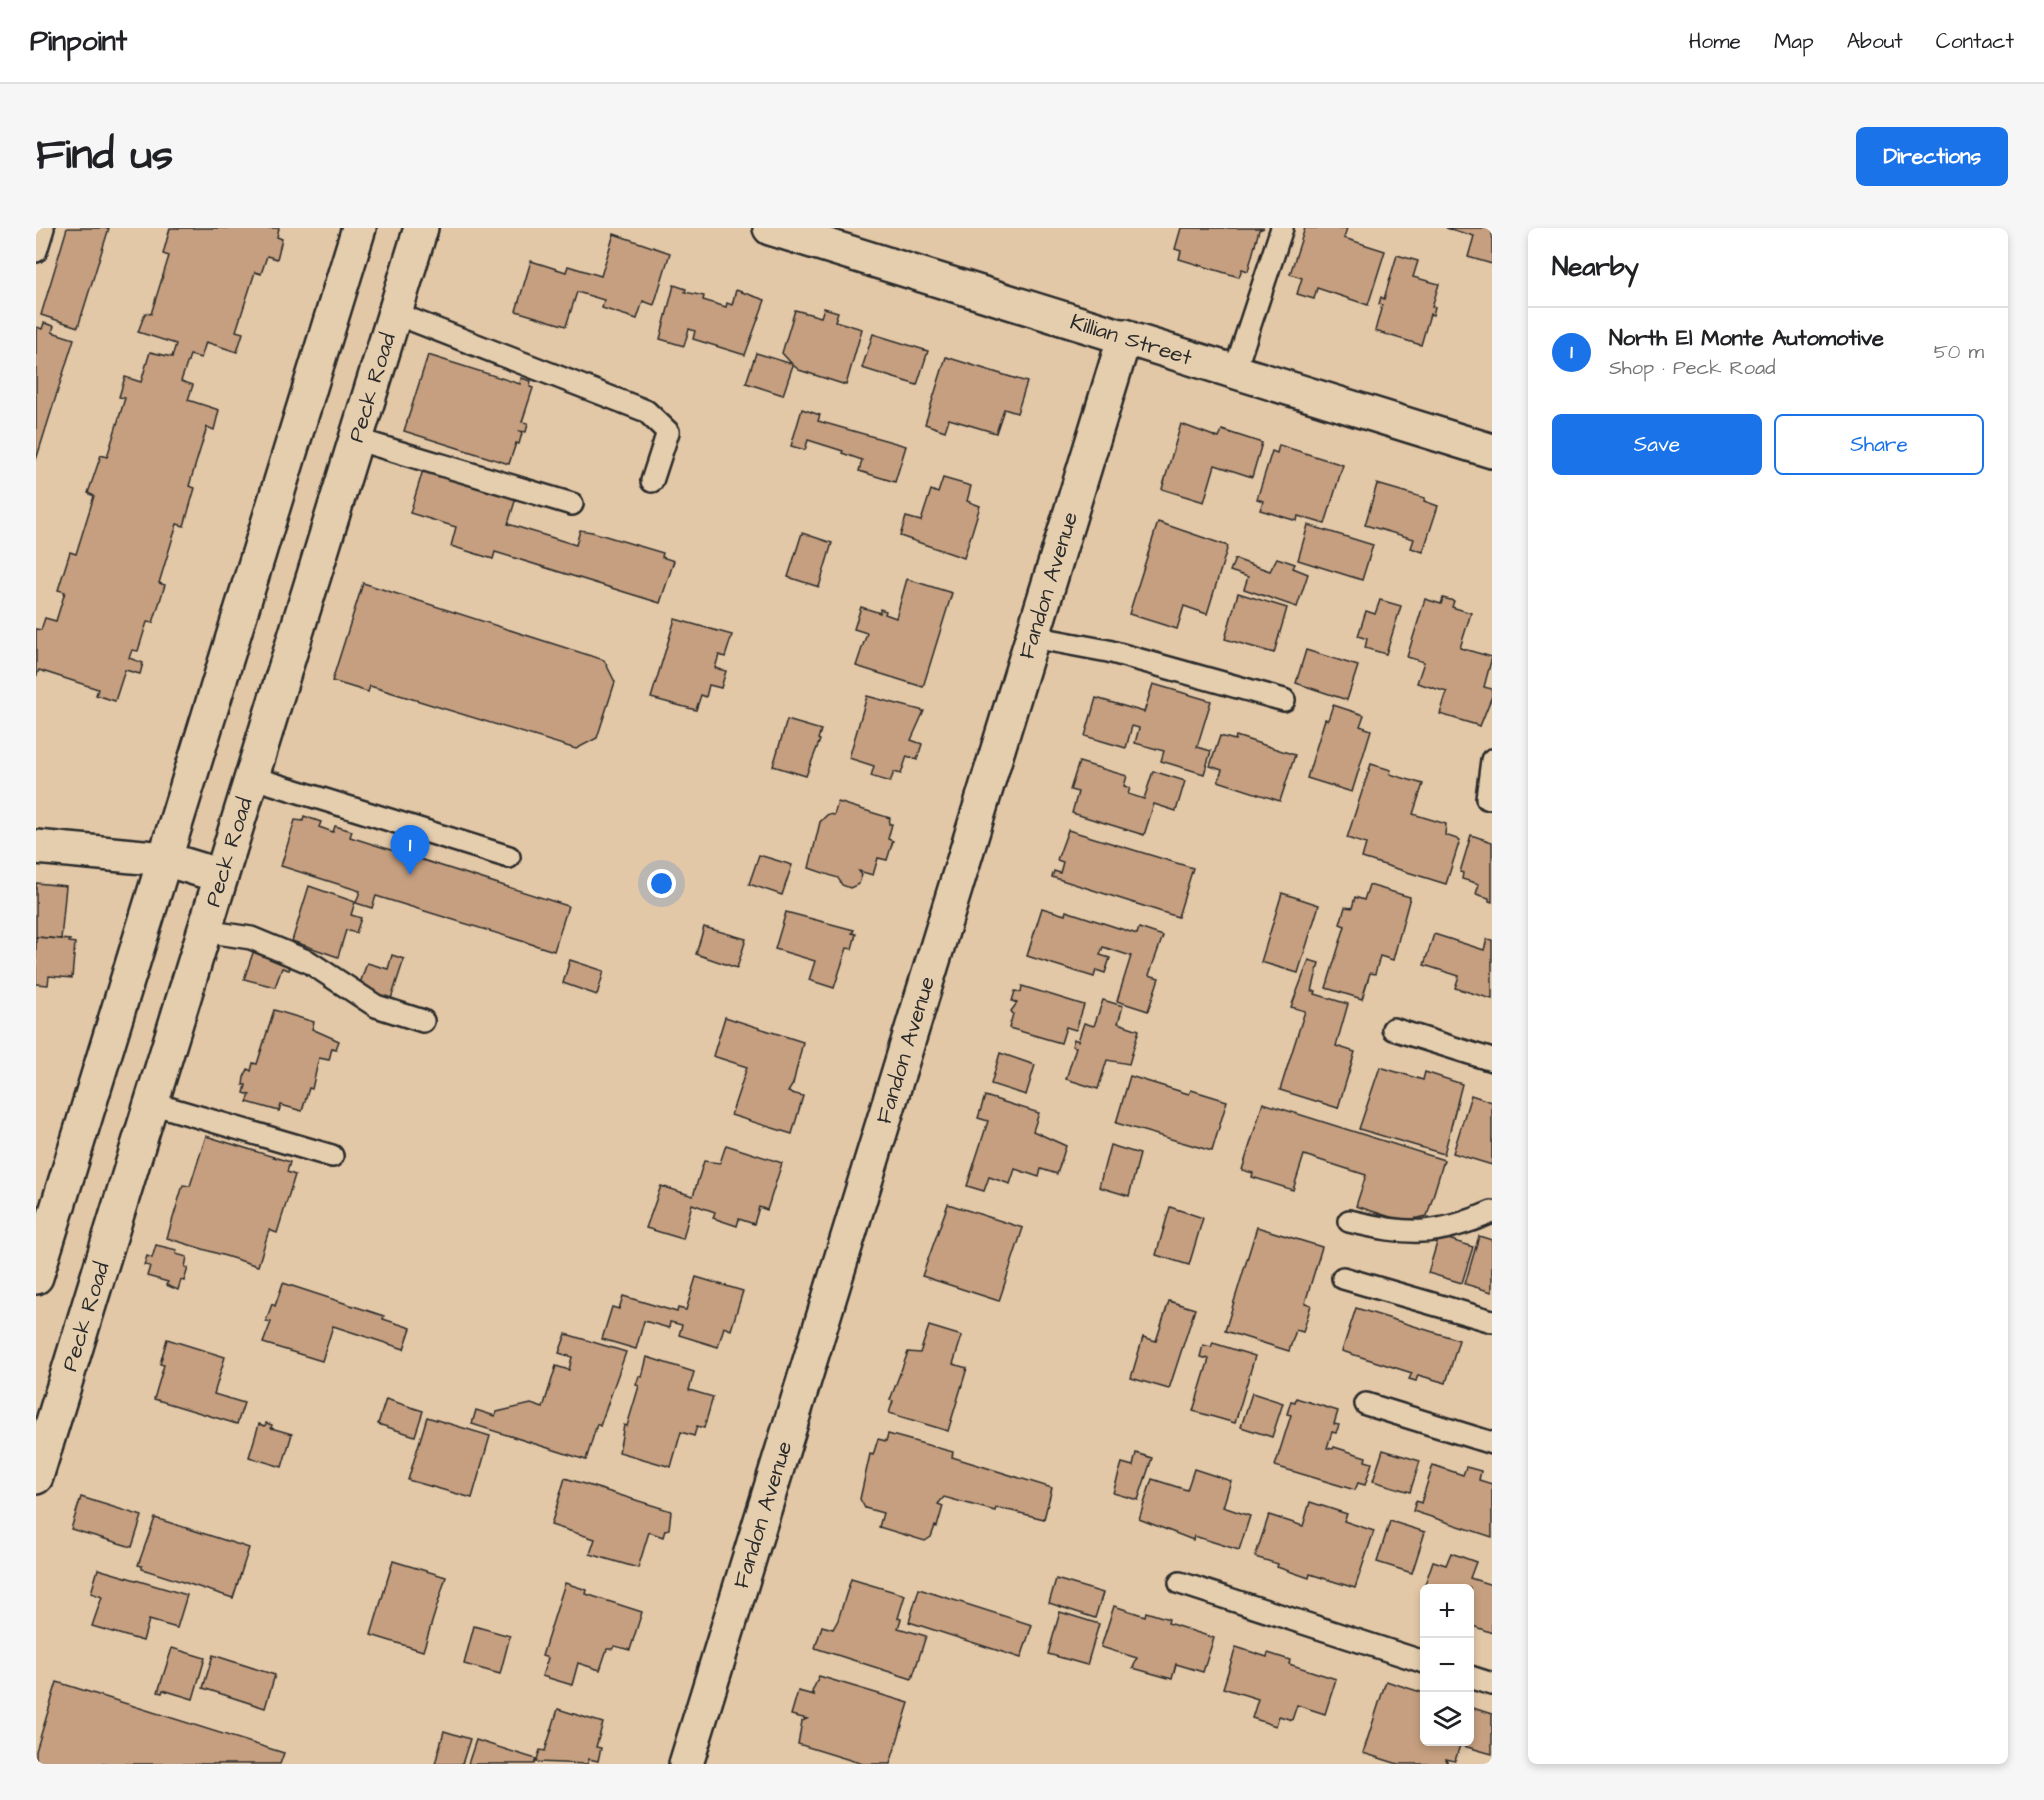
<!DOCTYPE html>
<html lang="en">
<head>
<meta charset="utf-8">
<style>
	body { margin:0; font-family:"Architects Daughter",sans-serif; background:#f6f6f6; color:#202124 }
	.controls { position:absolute; right:18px; bottom:18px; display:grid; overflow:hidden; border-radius:9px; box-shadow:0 3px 9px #0003 }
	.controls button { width:54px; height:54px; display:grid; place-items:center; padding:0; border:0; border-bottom:2px solid #e0e0e0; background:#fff; color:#202124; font:30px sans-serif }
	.you { position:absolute; left:626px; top:656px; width:21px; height:21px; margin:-15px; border:4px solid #fff; border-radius:50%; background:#1a73e8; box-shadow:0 0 0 9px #1a73e833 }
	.badge { display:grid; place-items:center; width:39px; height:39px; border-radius:50%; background:#1a73e8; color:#fff; font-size:20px; font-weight:700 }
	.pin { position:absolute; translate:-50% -50px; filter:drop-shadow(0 2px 3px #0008) }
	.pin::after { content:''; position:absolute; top:32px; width:21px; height:18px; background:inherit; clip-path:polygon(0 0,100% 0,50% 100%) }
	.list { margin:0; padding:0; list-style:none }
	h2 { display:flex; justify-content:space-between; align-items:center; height:78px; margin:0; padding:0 24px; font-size:26px }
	h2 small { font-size:20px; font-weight:400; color:#757577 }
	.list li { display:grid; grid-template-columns:39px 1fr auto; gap:18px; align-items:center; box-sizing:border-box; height:90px; padding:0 24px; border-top:2px solid #e0e0e0 }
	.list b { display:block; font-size:22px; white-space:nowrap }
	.list p { margin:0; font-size:20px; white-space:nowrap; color:#757577 }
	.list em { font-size:20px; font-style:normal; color:#757577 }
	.actions { display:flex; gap:12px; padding:18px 24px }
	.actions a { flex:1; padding:14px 0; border:2px solid #1a73e8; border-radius:9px; text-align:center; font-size:21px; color:#1a73e8 }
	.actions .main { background:#1a73e8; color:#fff }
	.icon { flex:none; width:33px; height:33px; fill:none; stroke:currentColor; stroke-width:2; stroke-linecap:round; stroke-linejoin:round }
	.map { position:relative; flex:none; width:1456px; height:1536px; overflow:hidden; border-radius:9px }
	header { display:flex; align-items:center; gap:36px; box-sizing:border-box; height:84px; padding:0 30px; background:#fff; border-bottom:2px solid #e0e0e0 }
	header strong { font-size:28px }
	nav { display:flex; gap:33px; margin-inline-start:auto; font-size:21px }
	.intro { display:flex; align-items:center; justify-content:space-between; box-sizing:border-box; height:144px; padding:0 36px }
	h1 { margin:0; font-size:42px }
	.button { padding:15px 27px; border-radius:9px; background:#1a73e8; color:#fff; font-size:21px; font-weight:700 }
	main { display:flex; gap:36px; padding:0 36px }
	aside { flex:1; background:#fff; border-radius:9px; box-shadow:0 3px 9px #0003 }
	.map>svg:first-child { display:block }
</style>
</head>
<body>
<header>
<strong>Pinpoint</strong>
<nav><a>Home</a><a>Map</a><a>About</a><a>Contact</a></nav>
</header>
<div class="intro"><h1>Find us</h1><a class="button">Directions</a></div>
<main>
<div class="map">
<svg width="1456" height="1536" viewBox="0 0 1456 1536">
	<rect width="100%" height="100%" fill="#e3c8a7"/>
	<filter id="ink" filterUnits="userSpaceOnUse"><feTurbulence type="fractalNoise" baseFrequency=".0167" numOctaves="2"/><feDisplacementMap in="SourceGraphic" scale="12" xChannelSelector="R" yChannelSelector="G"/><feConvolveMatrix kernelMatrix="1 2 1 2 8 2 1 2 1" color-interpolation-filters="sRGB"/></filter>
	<g filter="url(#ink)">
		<!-- building -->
		<g fill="#c59f7f" stroke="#2b2b2b" stroke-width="1.5">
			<path d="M31 0H73L42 99 5 87Z"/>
			<path d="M134 0H243L241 9 246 11 241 31 231 28 225 46 219 44 200 103 207 105 201 124 170 114 165 130 154 127 145 153 157 157 152 172 183 182 178 202 171 199 153 258 159 260 148 298 141 296 123 355 129 357 117 395 111 394 102 423 96 422 93 430 107 435 104 446 89 442 79 473 60 467 62 461 3 442 0 449V401L5 402 9 390 20 393 29 364 22 362 34 324 40 326 58 268 52 265 65 227 71 229 89 170 83 169 89 149 105 154 114 124 136 129 140 116 102 104 109 85 115 86 133 28 127 26Z"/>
			<path d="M1145 0H1228L1223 2 1212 43 1206 41 1203 49 1143 31 1145 23 1139 21Z"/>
			<path d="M1269 0H1311L1308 10 1349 23 1332 77 1281 60 1278 71 1261 66 1266 50 1254 46Z"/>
			<path d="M1410 0H1456V36L1432 29 1438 8Z"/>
			<path d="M578 6 634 25 618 77 607 73 601 91 566 80 568 72 541 64 530 98 480 83 495 33 530 44 532 38 565 48Z"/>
			<path d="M1361 27 1382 33 1377 49 1403 56 1396 79H1399L1397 87 1394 86 1385 117 1339 103 1346 77 1343 76 1345 69 1348 71Z"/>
			<path d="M638 57 650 61 649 64 668 68 667 72 690 79 691 75 696 77 700 62 729 72 709 127 657 111 659 103 653 101 648 118 624 111Z"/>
			<path d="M788 80 802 84 799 93 826 101 810 157 763 142 757 137 747 167 710 155 720 125 756 136 746 125 759 82 785 89Z"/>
			<path d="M8 95 18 98 16 104 38 111 0 232V103L1 99 6 101Z"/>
			<path d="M837 106 892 123 881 157 826 140Z"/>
			<path d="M392 127 484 156 485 150 495 153 494 159 497 160 486 194 492 195 490 204 484 203 486 205 483 216 480 215 473 236 368 203Z"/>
			<path d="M910 129 991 154 981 185 968 181 960 205 913 191 909 203 889 196Z"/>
			<path d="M766 181 784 187 782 193 870 218 859 254 823 243 826 232 806 225 807 223 772 212 769 222 755 218Z"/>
			<path d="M1145 196 1183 210 1186 202 1226 215 1216 249 1179 237 1168 274 1126 261Z"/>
			<path d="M1243 217 1307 237 1289 296 1262 288 1261 293 1224 282 1227 273 1221 271 1236 223 1241 225Z"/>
			<path d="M387 242 480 270 472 296 540 317 544 302 556 304 627 325 626 329 638 333 624 375 459 324 457 331 415 318 420 299 374 285Z"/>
			<path d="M907 250 935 258 931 273 944 278 928 330 864 308 870 289 885 293 895 262 902 265Z"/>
			<path d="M1341 256 1389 270 1388 273 1402 278 1387 324 1375 320 1378 311 1329 297Z"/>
			<path d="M1122 294 1192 318 1171 386 1148 378 1141 401 1093 386Z"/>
			<path d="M1272 297 1337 317 1326 352 1262 332Z"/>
			<path d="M766 305 796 315 783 359 752 349Z"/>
			<path d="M1241 330 1259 336 1257 340 1272 346 1261 379 1208 361 1212 349 1194 343 1199 331 1234 343Z"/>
			<path d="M871 351 916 365 887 459 820 438 831 405 818 401 825 379 844 385V381L850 383 849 386 860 390Z"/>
			<path d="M327 355 568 432 579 454 561 510 540 521 334 458 332 464 296 453Z"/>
			<path d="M1202 365 1251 380 1238 425 1189 411Z"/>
			<path d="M1407 370 1418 373 1416 379 1435 385 1424 420 1456 429 1448 459 1456 461V468L1444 498 1404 486 1411 464 1381 455 1388 434 1371 429 1389 371 1405 376Z"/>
			<path d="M1344 372 1365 378 1350 426 1329 420 1331 411 1322 408 1330 383 1339 386Z"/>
			<path d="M639 391 696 407 689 429 683 427 679 440 690 443 685 460 673 457 670 469 665 467 660 482 615 470Z"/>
			<path d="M1270 422 1322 438 1311 472 1260 455Z"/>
			<path d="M1117 456 1175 473 1161 519 1175 523 1168 546 1125 533 1128 523 1099 515 1103 500 1096 498 1090 520 1049 508 1060 470 1108 484Z"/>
			<path d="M831 468 888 483 875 512 886 516 881 532 871 528 865 546 858 544 854 554 835 548 838 538 813 530Z"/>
			<path d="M1297 477 1328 487 1324 498 1335 502 1316 564 1271 550 1289 491 1292 492Z"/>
			<path d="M751 492 785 502 782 511 784 512 770 548 737 538Z"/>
			<path d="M1184 508 1199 512 1200 508 1259 527 1244 573 1182 553 1186 542 1174 538Z"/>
			<path d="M1043 534 1091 548 1088 558 1094 560 1092 566 1108 571 1117 543 1149 553 1140 583 1118 576 1108 607 1036 585 1042 564 1034 562Z"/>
			<path d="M1335 536 1355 542 1354 546 1387 556 1377 586 1410 596 1409 607 1424 612 1410 656 1326 630 1330 616 1311 610Z"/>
			<path d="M802 574 854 590 853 596H856L852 611 857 613 851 632 842 630 837 647 823 643 826 647 823 656 814 660 806 657 802 650 773 640 784 594 792 586 798 587Z"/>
			<path d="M268 588 285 594 283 599 297 604 299 598 316 603 314 609 532 678 518 723 340 668 336 680 320 675 324 663 245 638 259 592 267 593Z"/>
			<path d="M1032 602 1157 640 1142 689 1016 649 1018 643 1024 645 1027 634 1021 632Z"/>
			<path d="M1435 607 1456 614V674L1453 673V670L1440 666 1443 656 1426 651 1427 645 1424 644Z"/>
			<path d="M723 627 756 637 746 667 713 656Z"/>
			<path d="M0 655 30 658 25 711 0 709Z"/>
			<path d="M1333 657 1374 669 1357 732 1344 728 1339 746 1334 745 1326 771 1290 760 1309 698 1304 696 1309 679 1316 680 1319 669 1328 672Z"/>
			<path d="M273 658 319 674 315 687 325 690 320 705 310 702 302 729 256 713Z"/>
			<path d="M1246 665 1283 677 1262 745 1225 734Z"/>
			<path d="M1006 680 1029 687 1030 683 1101 706 1103 700 1127 708 1113 747 1123 750 1112 783 1081 773 1095 728 1067 719 1064 727 1074 730 1069 745 1060 742 1058 749 991 728Z"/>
			<path d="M750 684 818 702 816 705 820 706 816 721 811 720 810 723 798 760 773 752 779 733 739 721Z"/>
			<path d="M668 699 710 711 701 740 660 726Z"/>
			<path d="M1398 706 1448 722 1451 711 1456 712V771L1419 760 1423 748 1388 737Z"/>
			<path d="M0 709 34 712 33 714 39 715 36 750 13 748 12 757 0 756Z"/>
			<path d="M219 719 256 735 253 742 246 740 239 759 208 751Z"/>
			<path d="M356 727 368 731 354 774 321 764 331 735 352 741Z"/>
			<path d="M534 732 568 743 561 767 527 755Z"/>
			<path d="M1273 732 1283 735 1276 763H1280L1279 766 1312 776 1300 818 1319 824 1302 880 1244 862 1269 783 1255 779Z"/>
			<path d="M986 758 1048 777 1040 802 1030 799 1025 815 973 800 977 786 975 783 981 775 976 773 979 763 985 764Z"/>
			<path d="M1067 772 1087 778 1082 795 1103 802 1093 836 1071 832 1062 861 1030 851 1040 819 1036 818 1038 811 1042 813 1048 795 1058 798Z"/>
			<path d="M238 782 278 794 276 801 303 813 300 821 296 820 293 832 283 830 276 861 273 860 266 883 245 877 243 883 211 874 214 867 208 865 210 857H207L208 849 212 841 215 843 217 835 221 836Z"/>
			<path d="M689 789 767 814 757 856 752 864 767 868 756 906 695 887 711 839 677 828Z"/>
			<path d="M964 825 999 837 990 867 955 856Z"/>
			<path d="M1344 839 1387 852 1389 844 1426 856 1408 926 1323 901Z"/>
			<path d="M1094 848 1153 866 1155 862 1191 873 1176 923 1080 895Z"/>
			<path d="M1435 867 1456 874V937L1417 925Z"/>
			<path d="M949 868 1003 885 997 903 1030 918 1021 946 1005 941 1003 949 979 941 974 956 953 949 948 963 931 958 952 893 942 890Z"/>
			<path d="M1227 875 1408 932 1391 988 1367 993 1320 978 1330 947 1268 927 1257 962 1216 949 1217 945 1206 942Z"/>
			<path d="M170 908 254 934 251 944 259 947 241 1005 233 1002 222 1038 131 1010 147 957 154 958Z"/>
			<path d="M690 917 746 935 731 982 723 979 718 996 703 991 701 998 677 990 679 984 656 976 647 1011 610 1000 625 958 657 968 668 933 684 935Z"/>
			<path d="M1074 917 1104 926 1093 968 1063 959Z"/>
			<path d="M912 976 987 1000 963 1073 886 1048Z"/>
			<path d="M1134 979 1167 990 1153 1037 1120 1027Z"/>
			<path d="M1221 999 1286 1019 1269 1075 1275 1077 1267 1104 1260 1102 1253 1123 1189 1103Z"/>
			<path d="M1403 1008 1437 1019 1426 1055 1392 1045Z"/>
			<path d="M1443 1008 1456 1012V1064L1429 1056Z"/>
			<path d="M120 1017 141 1022 140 1026 151 1029 149 1039 152 1040 148 1053 145 1052 142 1062 130 1057 132 1054 111 1048 114 1038 108 1037 111 1028 116 1030Z"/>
			<path d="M660 1049 707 1063 695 1102 688 1099 682 1119 643 1107 646 1097 634 1094 633 1100 608 1093 600 1121 566 1111 576 1079 583 1081 587 1068 641 1084 642 1080 650 1082Z"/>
			<path d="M247 1055 348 1088 347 1091 375 1100 368 1121 297 1098 286 1133 227 1115 235 1094 230 1093 236 1076 239 1078Z"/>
			<path d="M1133 1073 1159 1081 1133 1161 1095 1150 1107 1109 1120 1113Z"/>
			<path d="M1320 1080 1423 1112 1410 1155 1382 1147 1380 1153 1373 1151 1376 1145 1306 1123Z"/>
			<path d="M893 1098 926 1108 917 1136 931 1140 912 1203 853 1185 857 1173 854 1172 872 1124 884 1125Z"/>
			<path d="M530 1106 590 1124 564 1198 561 1196 550 1232 436 1196 440 1182 459 1188 461 1184 495 1176 507 1180 520 1138 533 1142 536 1129 523 1125Z"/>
			<path d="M131 1111 189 1129 178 1166 208 1175 201 1196 118 1171 128 1137 124 1136Z"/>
			<path d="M1177 1115 1219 1128 1199 1195 1157 1183 1173 1131 1164 1129 1167 1117 1175 1119Z"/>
			<path d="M611 1129 658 1144 653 1162 677 1169 668 1200 661 1198 658 1208 645 1204 635 1239 583 1224 588 1197 591 1198 603 1158 600 1157 603 1148 606 1149Z"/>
			<path d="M1216 1165 1247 1175 1236 1209 1205 1199Z"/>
			<path d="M1260 1170 1302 1183 1298 1196 1303 1197 1300 1205 1296 1204 1291 1220 1297 1221 1298 1219 1330 1229 1329 1233 1336 1235 1329 1257 1322 1255 1319 1262 1239 1238 1255 1187 1251 1186 1255 1173 1259 1174Z"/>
			<path d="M350 1171 387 1183 379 1208 342 1196Z"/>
			<path d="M391 1189 454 1208 436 1270 372 1252Z"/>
			<path d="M230 1195 236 1197 235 1200 256 1206 246 1239 213 1229 223 1196 229 1198Z"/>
			<path d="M852 1206 917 1224 916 1229 1016 1260 1008 1291 976 1283 960 1280 959 1283 908 1269 902 1276 907 1278 901 1299 899 1298 895 1309 889 1313 843 1299 847 1285 829 1280 824 1271 834 1226 837 1227 842 1211 850 1213Z"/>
			<path d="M1347 1222 1384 1233 1374 1264 1337 1253Z"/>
			<path d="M1100 1225 1116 1230 1102 1272 1077 1265 1086 1235 1097 1238Z"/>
			<path d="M1397 1237 1427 1247 1430 1239 1445 1243 1443 1252 1456 1256V1309L1377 1283 1380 1273 1385 1275Z"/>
			<path d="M1158 1241 1195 1253 1187 1279 1214 1288 1203 1322 1158 1308 1157 1312 1103 1291 1116 1251 1151 1262Z"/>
			<path d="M529 1250 635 1283 633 1301 629 1302 627 1309 613 1304 602 1340 554 1326 559 1311 515 1297Z"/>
			<path d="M45 1269 106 1288 96 1319 35 1301Z"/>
			<path d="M1274 1274 1311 1286 1308 1293 1338 1303 1319 1360 1274 1346 1273 1350 1241 1339 1242 1336 1219 1329 1233 1287 1267 1298Z"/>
			<path d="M119 1290 213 1320 197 1370 106 1341V1338L102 1337Z"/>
			<path d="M1354 1293 1389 1304 1376 1345 1341 1334Z"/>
			<path d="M1415 1325 1440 1334 1434 1350 1456 1357V1405L1434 1397V1360H1388V1366L1386 1365 1397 1333 1410 1337Z"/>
			<path d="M357 1333 410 1349 387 1423 335 1407Z"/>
			<path d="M62 1341 151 1367 141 1400 113 1392 107 1413 56 1398 66 1369 55 1365Z"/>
			<path d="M815 1351 869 1367 862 1390 865 1391 862 1400 890 1408 876 1451 779 1420 786 1398 797 1401 802 1392Z"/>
			<path d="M1020 1351 1067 1365 1059 1390 1013 1375Z"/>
			<path d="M529 1355 551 1362 550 1366 606 1384 594 1422 579 1418 576 1421H571L564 1442 542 1435 536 1457 506 1448 512 1430 506 1428Z"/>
			<path d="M883 1361 996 1397 985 1430 873 1394Z"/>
			<path d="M1078 1378 1109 1388 1110 1384 1133 1391 1132 1395 1178 1410 1167 1444 1140 1436 1136 1451 1097 1440 1101 1430 1065 1419Z"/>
			<path d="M1024 1384 1063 1396 1051 1437 1012 1426Z"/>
			<path d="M438 1398 474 1408 464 1446 428 1436Z"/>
			<path d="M1200 1419 1231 1429 1232 1425 1254 1432 1253 1436 1300 1451 1289 1486 1261 1477 1256 1492 1243 1488 1240 1498 1216 1490 1222 1471 1187 1460Z"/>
			<path d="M136 1420 169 1430 157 1471 127 1462 126 1465 122 1464Z"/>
			<path d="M177 1427 239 1447 229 1480 167 1460Z"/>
			<path d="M783 1448 873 1475 854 1536H827L762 1516 766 1493 771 1491 755 1487 762 1463 778 1467 776 1464Z"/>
			<path d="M1350 1453 1388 1465V1514H1434V1479L1456 1486V1526L1424 1517 1419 1533 1410 1531 1412 1536H1362L1327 1525Z"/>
			<path d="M21 1454 248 1525 244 1536H0V1523Z"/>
			<path d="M522 1481 567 1495 560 1519 565 1520 562 1533 553 1531 552 1536 500 1534 504 1522 509 1523Z"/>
			<path d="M408 1503 434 1511 426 1536H399Z"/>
			<path d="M440 1512 500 1531 498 1536H432Z"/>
		</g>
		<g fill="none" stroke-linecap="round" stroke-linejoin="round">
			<defs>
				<g id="service">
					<path d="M0 23 7 0"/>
					<path d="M358 85 610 183 632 204 616 253"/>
					<path d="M1199 142 1246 0"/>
					<path d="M319 211 536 276"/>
					<path d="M997 409 1072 423 1248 472"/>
					<path d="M215 549 473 629"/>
					<path d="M1451 570 1456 532"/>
					<path d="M168 703 215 710 273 734 340 778 387 793"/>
					<path d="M1357 801 1456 832"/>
					<path d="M115 875 296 928"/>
					<path d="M1313 993C1373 1007 1398 1009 1456 984"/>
					<path d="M1307 1050 1456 1093"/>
					<path d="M1330 1176 1456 1215"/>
					<path d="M1144 1355 1388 1434"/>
					<path d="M1434 1449 1456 1456"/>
				</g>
				<g id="minor">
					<path id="s1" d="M734 0 1456 223"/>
					<path d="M0 619 129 631 185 648"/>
					<path id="s2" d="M650 1536 1089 108"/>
				</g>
				<g id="secondary">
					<path d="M0 1049 323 0"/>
					<path id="s3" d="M0 1249 385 0"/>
				</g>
			</defs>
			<!-- service casing -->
			<use href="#service" stroke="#2b2b2b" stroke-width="26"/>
			<!-- minor casing -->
			<use href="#minor" stroke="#2b2b2b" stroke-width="38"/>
			<!-- secondary casing -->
			<use href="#secondary" stroke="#2b2b2b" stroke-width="38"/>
			<!-- service -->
			<use href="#service" stroke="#e5ceae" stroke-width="21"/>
			<!-- minor -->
			<use href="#minor" stroke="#e5ceae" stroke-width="33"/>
			<!-- secondary -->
			<use href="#secondary" stroke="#e5ceae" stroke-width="33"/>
		</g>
	</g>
	<g text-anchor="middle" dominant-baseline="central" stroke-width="4.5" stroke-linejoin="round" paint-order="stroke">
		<!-- street labels -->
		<g font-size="22" fill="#2b2b2b" stroke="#e5ceae">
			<text stroke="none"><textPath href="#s1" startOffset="378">Killian Street</textPath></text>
			<text stroke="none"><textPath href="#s3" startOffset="1140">Peck Road</textPath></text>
			<text stroke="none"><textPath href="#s2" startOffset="1233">Fandon Avenue</textPath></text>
			<text stroke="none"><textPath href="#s3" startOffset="654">Peck Road</textPath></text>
			<text stroke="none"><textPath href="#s2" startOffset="747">Fandon Avenue</textPath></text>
			<text stroke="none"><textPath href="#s3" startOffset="168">Peck Road</textPath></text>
			<text stroke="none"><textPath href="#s2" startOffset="261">Fandon Avenue</textPath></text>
		</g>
	</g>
</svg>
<div class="controls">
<button>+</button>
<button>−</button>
<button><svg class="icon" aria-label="layers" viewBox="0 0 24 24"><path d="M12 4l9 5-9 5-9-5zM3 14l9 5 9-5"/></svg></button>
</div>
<div class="you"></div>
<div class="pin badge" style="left:374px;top:647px">1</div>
</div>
<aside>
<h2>Nearby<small></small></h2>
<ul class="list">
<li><span class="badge">1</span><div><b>North El Monte Automotive</b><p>Shop · Peck Road</p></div><em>50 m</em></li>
</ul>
<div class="actions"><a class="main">Save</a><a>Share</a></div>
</aside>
</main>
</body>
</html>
